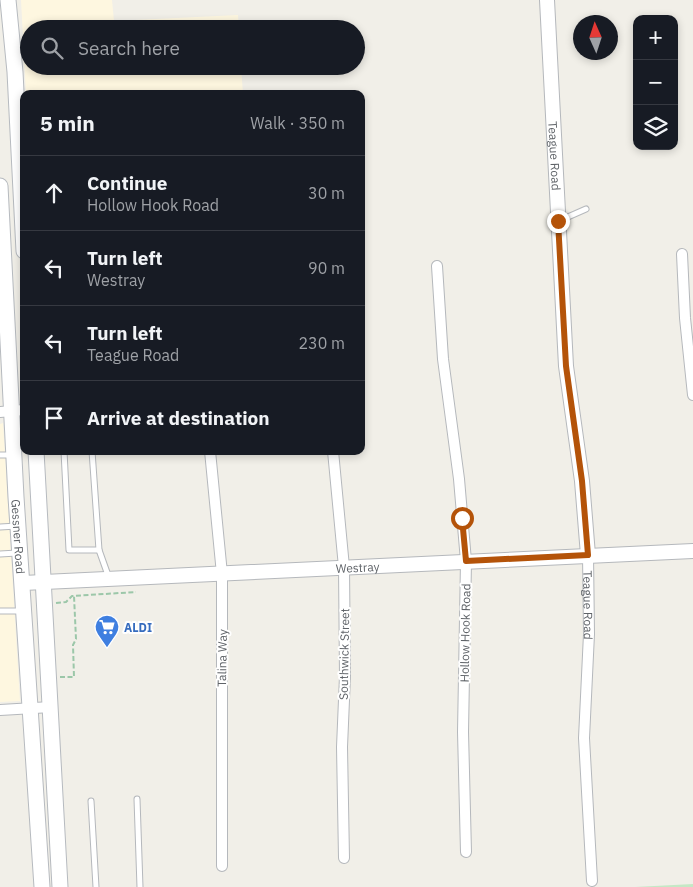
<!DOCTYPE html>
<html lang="en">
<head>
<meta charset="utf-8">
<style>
	body { margin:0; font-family:"IBM Plex Sans",sans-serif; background:#242831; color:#f1f3f6 }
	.controls { position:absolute; right:15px; top:15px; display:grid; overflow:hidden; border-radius:10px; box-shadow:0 2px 8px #0003 }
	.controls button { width:45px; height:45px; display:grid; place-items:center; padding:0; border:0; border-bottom:1px solid #363941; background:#171b24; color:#f1f3f6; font:25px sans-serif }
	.compass { position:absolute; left:573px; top:15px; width:45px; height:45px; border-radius:50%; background:#171b24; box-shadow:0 2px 8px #0003; rotate:357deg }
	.stop { position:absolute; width:15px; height:15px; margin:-11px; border:4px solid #b45309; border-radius:50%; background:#fff }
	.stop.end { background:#b45309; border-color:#fff; box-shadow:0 1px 5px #0008 }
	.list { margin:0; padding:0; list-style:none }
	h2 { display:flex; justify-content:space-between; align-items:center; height:65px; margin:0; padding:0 20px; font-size:21px }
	h2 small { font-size:16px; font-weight:400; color:#9ea1a6 }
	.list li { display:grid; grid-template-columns:32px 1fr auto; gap:15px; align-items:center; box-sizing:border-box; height:75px; padding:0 20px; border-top:1px solid #363941 }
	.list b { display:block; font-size:19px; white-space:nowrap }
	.list p { margin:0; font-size:16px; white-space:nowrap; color:#9ea1a6 }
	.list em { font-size:16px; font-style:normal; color:#9ea1a6 }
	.icon { flex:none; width:28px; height:28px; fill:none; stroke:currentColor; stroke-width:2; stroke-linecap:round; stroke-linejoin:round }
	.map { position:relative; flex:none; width:693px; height:887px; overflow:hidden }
	.search { position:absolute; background:#171b24; box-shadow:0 2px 8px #0003; left:20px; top:20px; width:345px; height:55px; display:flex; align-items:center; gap:12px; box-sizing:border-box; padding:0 18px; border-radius:28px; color:#9ea1a6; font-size:19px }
	.panel { position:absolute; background:#171b24; box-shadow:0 2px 8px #0003; left:20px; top:90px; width:345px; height:365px; border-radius:10px }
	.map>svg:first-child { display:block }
</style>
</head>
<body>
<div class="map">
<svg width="693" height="887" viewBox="0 0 693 887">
	<rect width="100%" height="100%" fill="#f1efe8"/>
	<!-- commercial -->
	<g fill="#fef7e0">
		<path d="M21 0H112L114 21 238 15 239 29H29V66H241L243 94H26Z"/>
		<path d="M3 423 20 701 0 702V424Z"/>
	</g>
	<!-- green -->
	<path fill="#c5e8c5" d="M693 884V887H635Z"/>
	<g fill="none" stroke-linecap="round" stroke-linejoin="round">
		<defs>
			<g id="service">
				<path d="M561 220 586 209"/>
				<path d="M64 451 69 550H99L92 451"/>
				<path d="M0 455H11"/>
				<path d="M0 527 17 526"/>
				<path d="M99 550 109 578"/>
				<path d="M0 554 17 553"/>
				<path d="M0 611H22"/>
				<path d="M137 799 140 887"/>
				<path d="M91 801 96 887"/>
			</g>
			<g id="minor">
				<path d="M682 254 685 318 693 395"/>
				<path d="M437 266 443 359 459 479 466 561 463 732 466 852"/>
				<path d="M0 412 24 410"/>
				<path d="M210 451 222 574V866"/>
				<path d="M333 451 344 567 345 676 342 747 344 858"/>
				<path id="s1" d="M588 555 589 634 584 738 592 881"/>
				<path d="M0 710 51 707"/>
			</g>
			<g id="tertiary">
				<path id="s2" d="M547 0 566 366 582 481 588 555"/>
				<path id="s3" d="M23 583 693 551"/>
			</g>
			<g id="secondary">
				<path d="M8 0 15 72 24 251"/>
				<path id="s4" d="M0 186 16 497 42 887"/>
				<path d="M36 451 60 887"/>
			</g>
		</defs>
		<!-- service casing -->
		<use href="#service" stroke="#b5b8bc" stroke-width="7"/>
		<!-- minor casing -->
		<use href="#minor" stroke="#b5b8bc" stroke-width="12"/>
		<!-- tertiary casing -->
		<use href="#tertiary" stroke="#b5b8bc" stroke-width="16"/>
		<!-- secondary casing -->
		<use href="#secondary" stroke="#b6babf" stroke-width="17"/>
		<!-- path -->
		<g stroke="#9cc7a9" stroke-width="2" stroke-dasharray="5 2.5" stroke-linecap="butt">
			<path d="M56 603 66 602 72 596 136 592"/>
			<path d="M60 677H74L73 645 76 639 74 596"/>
		</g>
		<!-- service -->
		<use href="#service" stroke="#fff" stroke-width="5"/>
		<!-- minor -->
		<use href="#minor" stroke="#fff" stroke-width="10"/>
		<!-- tertiary -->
		<use href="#tertiary" stroke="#fff" stroke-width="14"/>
		<!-- secondary -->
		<use href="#secondary" stroke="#fff" stroke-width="15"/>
	</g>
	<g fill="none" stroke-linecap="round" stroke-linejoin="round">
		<!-- route -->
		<path stroke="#b45309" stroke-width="6" d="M462 518 466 561 588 555 582 481 566 366 558 221"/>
	</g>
	<!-- icons -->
	<defs>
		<symbol id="supermarket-pin" viewBox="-11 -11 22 30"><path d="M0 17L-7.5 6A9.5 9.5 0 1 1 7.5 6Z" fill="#3f7fe0" stroke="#fff"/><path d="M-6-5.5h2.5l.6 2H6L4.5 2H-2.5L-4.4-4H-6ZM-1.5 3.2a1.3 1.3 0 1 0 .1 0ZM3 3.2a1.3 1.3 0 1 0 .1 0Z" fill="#fff"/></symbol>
	</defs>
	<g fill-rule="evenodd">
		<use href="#supermarket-pin" x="93" y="613" width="28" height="38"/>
	</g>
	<g text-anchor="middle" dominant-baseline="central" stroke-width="4" stroke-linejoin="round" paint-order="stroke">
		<!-- street labels -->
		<g font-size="12" fill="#5f6368" stroke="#fff">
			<text stroke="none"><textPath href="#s2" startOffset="156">Teague Road</textPath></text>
			<text stroke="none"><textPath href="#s4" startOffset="351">Gessner Road</textPath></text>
			<text stroke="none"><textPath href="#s3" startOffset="335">Westray</textPath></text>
			<text stroke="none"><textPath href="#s1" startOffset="50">Teague Road</textPath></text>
			<text transform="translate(465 633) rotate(-89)">Hollow Hook Road</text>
			<text transform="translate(344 654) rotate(-89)">Southwick Street</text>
			<text transform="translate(222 658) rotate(-89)">Talina Way</text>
		</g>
		<!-- shop labels -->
		<g font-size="12" font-weight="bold" fill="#366cbe" stroke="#fff" text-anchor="start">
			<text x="124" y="627">ALDI</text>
		</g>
	</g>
</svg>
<div class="controls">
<button>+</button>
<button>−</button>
<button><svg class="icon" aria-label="layers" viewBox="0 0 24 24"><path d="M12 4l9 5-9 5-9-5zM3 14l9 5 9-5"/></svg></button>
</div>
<svg class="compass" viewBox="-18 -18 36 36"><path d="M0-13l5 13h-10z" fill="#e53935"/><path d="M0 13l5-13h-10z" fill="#9ea1a6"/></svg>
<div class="stop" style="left:462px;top:518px"></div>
<div class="stop end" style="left:558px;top:221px"></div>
<div class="search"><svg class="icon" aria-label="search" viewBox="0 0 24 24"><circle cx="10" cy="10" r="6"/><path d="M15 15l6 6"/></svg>Search here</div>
<section class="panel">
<h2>5 min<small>Walk · 350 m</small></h2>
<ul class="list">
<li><svg class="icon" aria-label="ahead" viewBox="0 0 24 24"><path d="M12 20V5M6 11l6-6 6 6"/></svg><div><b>Continue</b><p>Hollow Hook Road</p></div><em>30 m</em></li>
<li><svg class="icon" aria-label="left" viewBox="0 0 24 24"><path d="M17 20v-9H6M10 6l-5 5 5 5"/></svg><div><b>Turn left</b><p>Westray</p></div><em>90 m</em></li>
<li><svg class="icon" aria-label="left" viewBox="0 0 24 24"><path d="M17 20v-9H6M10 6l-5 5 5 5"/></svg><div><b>Turn left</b><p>Teague Road</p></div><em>230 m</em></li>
<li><svg class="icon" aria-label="arrive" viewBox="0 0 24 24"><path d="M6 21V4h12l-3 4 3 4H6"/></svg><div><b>Arrive at destination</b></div></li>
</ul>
</section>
</div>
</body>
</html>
